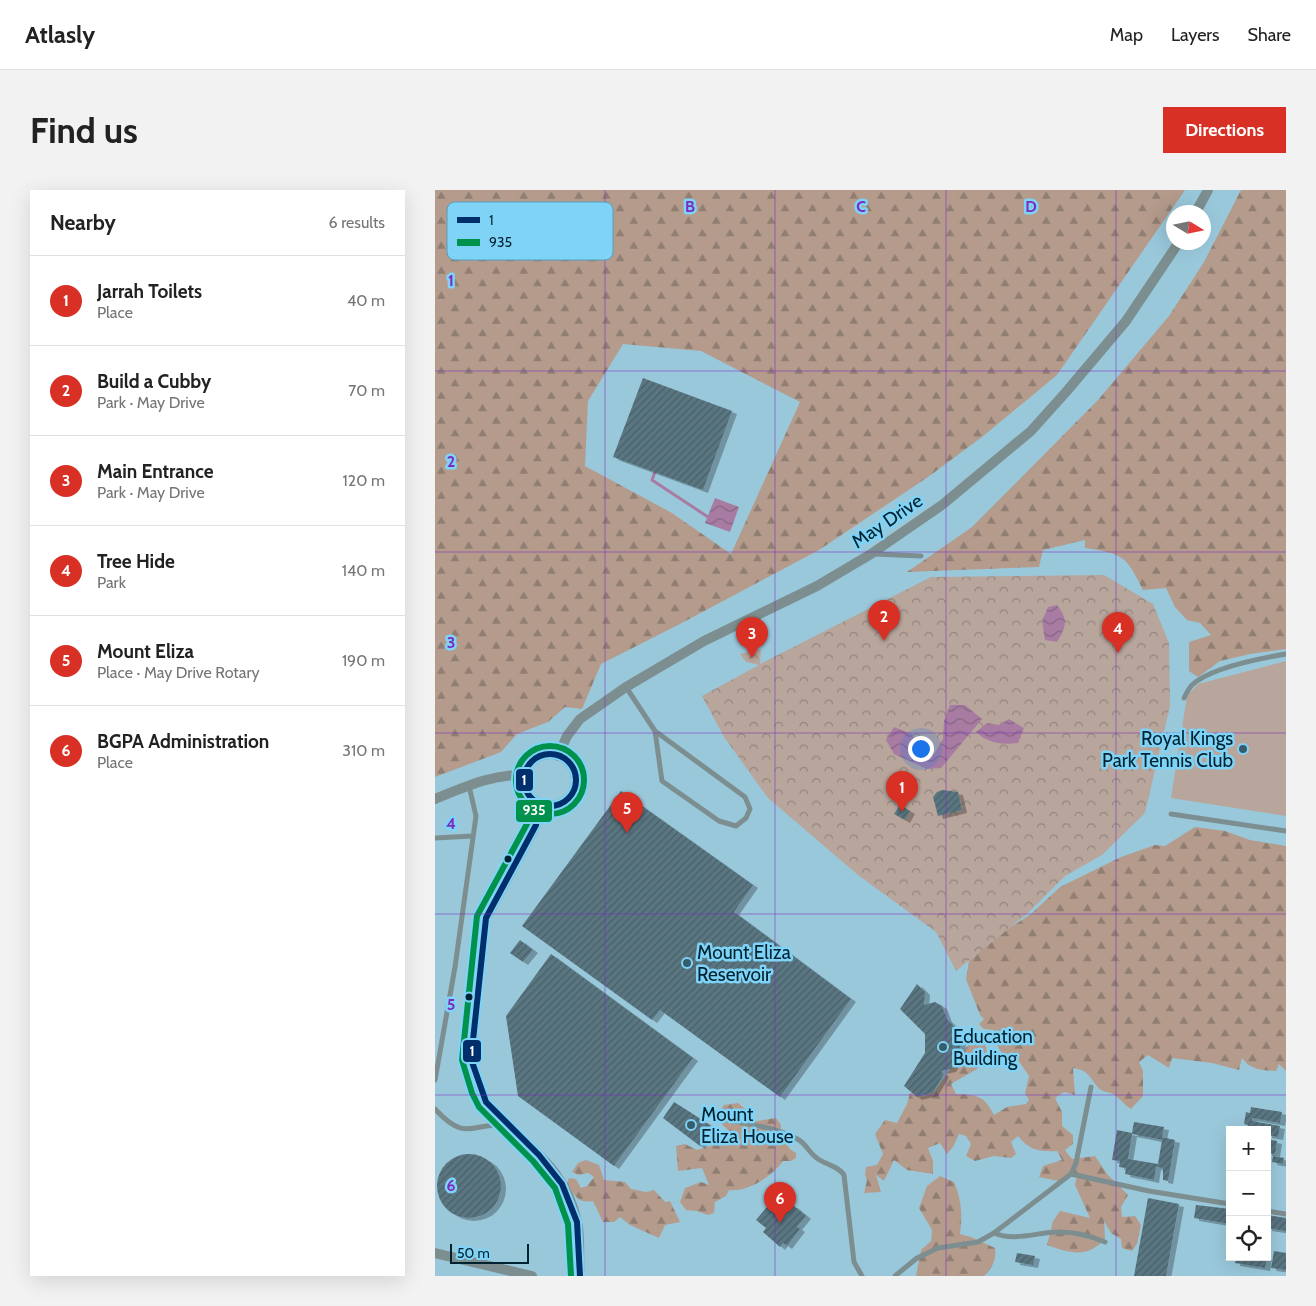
<!DOCTYPE html>
<html lang="en">
<head>
<meta charset="utf-8">
<style>
	body { margin:0; font-family:Cabin,sans-serif; background:#f2f2f2; color:#222 }
	.controls { position:absolute; right:15px; bottom:15px; display:grid; overflow:hidden; border-radius:0px; box-shadow:0 5px 20px #0002 }
	.controls button { width:45px; height:45px; display:grid; place-items:center; padding:0; border:0; border-bottom:1px solid #e0e0e0; background:#fff; color:#222; font:25px sans-serif }
	.compass { position:absolute; left:731px; top:15px; width:45px; height:45px; border-radius:50%; background:#fff; box-shadow:0 5px 20px #0002; rotate:100deg }
	.scale { position:absolute; left:15px; bottom:12px; width:79px; box-sizing:border-box; padding-left:5px; border:2px solid #002331; border-top:0; font-size:14px; line-height:18px; white-space:nowrap; color:#002331; -webkit-text-stroke:4px #7fd3f6; paint-order:stroke }
	.you { position:absolute; left:485px; top:558px; width:18px; height:18px; margin:-12px; border:4px solid #fff; border-radius:50%; background:#1a73e8; box-shadow:0 0 0 8px #1a73e833 }
	.badge { display:grid; place-items:center; width:32px; height:32px; border-radius:50%; background:#d93025; color:#fff; font-size:16px; font-weight:700 }
	.pin { position:absolute; translate:-50% -41px; filter:drop-shadow(0 1px 2px #0008) }
	.pin::after { content:''; position:absolute; top:26px; width:18px; height:15px; background:inherit; clip-path:polygon(0 0,100% 0,50% 100%) }
	.list { margin:0; padding:0; list-style:none }
	h2 { display:flex; justify-content:space-between; align-items:center; height:65px; margin:0; padding:0 20px; font-size:21px }
	h2 small { font-size:16px; font-weight:400; color:#767676 }
	.list li { display:grid; grid-template-columns:32px 1fr auto; gap:15px; align-items:center; box-sizing:border-box; height:90px; padding:0 20px; border-top:1px solid #e0e0e0 }
	.list b { display:block; font-size:19px; white-space:nowrap }
	.list p { margin:0; font-size:16px; white-space:nowrap; color:#767676 }
	.list em { font-size:16px; font-style:normal; color:#767676 }
	.icon { flex:none; width:28px; height:28px; fill:none; stroke:currentColor; stroke-width:2; stroke-linecap:round; stroke-linejoin:round }
	.map { position:relative; flex:none; width:851px; height:1086px; overflow:hidden; border-radius:0px }
	header { display:flex; align-items:center; gap:30px; box-sizing:border-box; height:70px; padding:0 25px; background:#fff; border-bottom:1px solid #e0e0e0 }
	header strong { font-size:24px }
	nav { display:flex; gap:28px; margin-inline-start:auto; font-size:18px }
	.intro { display:flex; align-items:center; justify-content:space-between; box-sizing:border-box; height:120px; padding:0 30px }
	h1 { margin:0; font-size:35px }
	.button { padding:12px 22px; border-radius:0px; background:#d93025; color:#fff; font-size:18px; font-weight:700 }
	main { display:flex; gap:30px; padding:0 30px }
	aside { flex:1; background:#fff; border-radius:0px; box-shadow:0 5px 20px #0002 }
	.map>svg:first-child { display:block }
</style>
</head>
<body>
<header>
<strong>Atlasly</strong>
<nav><a>Map</a><a>Layers</a><a>Share</a></nav>
</header>
<div class="intro"><h1>Find us</h1><a class="button">Directions</a></div>
<main>
<aside>
<h2>Nearby<small>6 results</small></h2>
<ul class="list">
<li><span class="badge">1</span><div><b>Jarrah Toilets</b><p>Place</p></div><em>40 m</em></li>
<li><span class="badge">2</span><div><b>Build a Cubby</b><p>Park · May Drive</p></div><em>70 m</em></li>
<li><span class="badge">3</span><div><b>Main Entrance</b><p>Park · May Drive</p></div><em>120 m</em></li>
<li><span class="badge">4</span><div><b>Tree Hide</b><p>Park</p></div><em>140 m</em></li>
<li><span class="badge">5</span><div><b>Mount Eliza</b><p>Place · May Drive Rotary</p></div><em>190 m</em></li>
<li><span class="badge">6</span><div><b>BGPA Administration</b><p>Place</p></div><em>310 m</em></li>
</ul>
</aside>
<div class="map">
<svg width="851" height="1086" viewBox="0 0 851 1086">
	<defs>
		<pattern id="forest-firs" width="22" height="20" patternUnits="userSpaceOnUse" patternTransform="scale(1.25)"><rect width="22" height="20" fill="#b49b8c"/><path d="M5 1l3.5 6h-7zM16 11l3.5 6h-7z" fill="#907e73"/></pattern>
		<pattern id="park-crowns" width="20" height="18" patternUnits="userSpaceOnUse" patternTransform="scale(1.25)"><rect width="20" height="18" fill="#b8a59b"/><path d="M2 6a3 3 0 1 1 6 0M12 15a3 3 0 1 1 6 0" fill="none" stroke="#93867f"/></pattern>
		<pattern id="water-waves" width="16" height="10" patternUnits="userSpaceOnUse" patternTransform="scale(1.25)"><rect width="16" height="10" fill="#a87ca2"/><path d="M0 5q4-4 8 0t8 0" fill="none" stroke="#866585"/></pattern>
		<pattern id="building-hatch" width="6" height="6" patternUnits="userSpaceOnUse" patternTransform="scale(1.25)"><rect width="6" height="6" fill="#5a7681"/><path d="M-1 1l2-2M0 6l6-6M5 7l2-2" fill="none" stroke="#48606a"/></pattern>
		<filter id="shadow"><feDropShadow dx="5" dy="3" stdDeviation="0" flood-color="#0004"/></filter>
	</defs>
	<rect width="100%" height="100%" fill="#9ac8db"/>
	<!-- green -->
	<path fill="#b8a59b" d="M851 471V626L736 608 752 506 763 494Z"/>
	<!-- forest -->
	<g fill="url(#forest-firs)" fill-rule="evenodd">
		<path d="M0 0H750L622 185 547 247 493 287 384 360 243 435 166 474 147 519 130 517 113 532 82 544 66 562 0 587ZM188 154 266 161 365 212 296 364 237 323 150 276 153 211Z"/>
		<path d="M806 0H851V459L815 464 785 471 763 487 754 481V452L776 445 765 433 752 430 740 417 731 398 708 400C691 365 688 364 650 358V350L608 360 604 377 472 382 537 337 663 210 734 126 769 72Z"/>
		<path d="M760 637 790 641 815 650 851 656V881L844 874 841 881C827 880 815 880 807 868L804 880 777 873 737 868 734 878 713 865 704 872 708 881V906L696 919C689 915 685 908 678 904 674 902 669 902 666 900 655 891 656 880 638 878L640 905 629 902 620 908 627 922V936L638 945V954L630 960 637 969 660 966 672 984 693 1005 686 1017 687 1027 700 1026 706 1035 702 1054 697 1061 687 1058 686 1049 676 1043 669 1031 670 1048C654 1069 634 1063 612 1055L618 1031 625 1021 655 1028 640 995 642 985 634 984 628 992 604 987 608 976 627 970 622 961C604 962 594 960 583 946L576 952 581 964 576 968 559 966 540 971 531 966 536 954 531 946 524 944 518 957 512 964 505 953 493 958 498 971V984L472 980 459 970 449 991 441 985 446 1002 429 1003 432 990 430 985 431 977 442 975 448 964 440 944 450 930 462 933 472 914 475 903 489 906 499 902 533 855 534 845H548L552 861 542 879 516 894 521 904C542 905 549 905 559 925L572 917 591 914 594 910 590 903 594 886 583 870 570 868 563 857 559 840 549 839 544 834 549 829 545 825 531 789 534 771 565 744 596 724 625 697 686 667 720 655 730 656Z"/>
		<path d="M303 913 313 921 316 932 341 928 346 935 345 944 355 959 361 963V968L356 971H348C337 986 314 1002 294 1000L291 1006 280 1012 279 1023 273 1025 262 1021 251 1020 245 1012 250 998 266 992 274 995 267 978 243 981 241 956 250 954 262 960 301 948 286 933 283 924 289 915Z"/>
		<path d="M151 970 164 975 169 990 190 992 196 999 211 1002 219 1000 230 1012 235 1011 245 1032 230 1035 224 1048 195 1035 185 1027 179 1032H168L158 1011C143 1014 139 1005 132 993L134 988 141 989 146 998 152 996 159 987 153 983 144 985 137 982 143 973Z"/>
		<path d="M505 986 519 992C526 1008 528 1026 525 1044L536 1047 560 1058C562 1069 557 1079 549 1086H481L486 1060 496 1051 497 1040 484 1018 492 996Z"/>
	</g>
	<!-- park -->
	<path fill="url(#park-crowns)" d="M669 385 718 414 734 453 735 516 710 623 667 665 630 686 592 724 521 781 501 742 423 685 333 608 289 547 267 506 324 475 311 472 305 464 326 459 325 474 496 387Z"/>
	<!-- water -->
	<g fill="url(#water-waves)">
		<path d="M280 308 304 317 295 342 270 333Z"/>
		<path d="M622 415C634 430 631 437 622 452L610 450 607 431 613 417Z"/>
		<path d="M515 515H530L547 529 506 578 492 579 459 564 451 550 459 537 477 544 482 556 499 564 508 549 509 531Z"/>
		<path d="M574 529 589 538 583 553C566 555 553 553 541 542L552 533 564 535Z"/>
	</g>
	<g fill="none" stroke-linecap="round" stroke-linejoin="round">
		<!-- stream -->
		<path stroke="#a87ca2" stroke-width="3" d="M220 282 217 290 273 327"/>
	</g>
	<!-- building -->
	<g fill="url(#building-hatch)" fill-rule="evenodd" filter="url(#shadow)">
		<path d="M208 188 297 221 268 300 178 267Z"/>
		<path d="M507 600 523 602 527 620 503 626 498 607 502 602Z"/>
		<path d="M186 601 318 695 299 722 416 809 345 907 225 820 217 830 87 736Z"/>
		<path d="M465 615 475 621 470 630 459 624Z"/>
		<path d="M85 750 98 760 88 772 75 763Z"/>
		<path d="M116 764 258 868 179 976 83 906 71 826Z"/>
		<path d="M482 794 490 802 489 815 500 812 507 816 512 829 521 838V848L526 850 525 864 516 879 506 881 509 884 498 903 482 907 469 896 490 863V844L465 819Z"/>
		<path d="M239 912 278 937 265 956 228 928Z"/>
		<path d="M816 917 847 922 845 933 817 928V931L845 936 843 947 832 945V940H812L813 935 809 934 811 922 815 923Z"/>
		<path d="M699 932 729 937 727 947 740 950 733 991 728 990V978L721 977 719 990 690 984 691 978 684 977 685 971 677 970 682 940 697 943ZM697 944 727 950 723 974 693 969Z"/>
		<path d="M832 949 842 951 840 964 832 963Z"/>
		<circle cx="34" cy="996" r="32"/>
		<path d="M838 966 849 968 848 974 837 972Z"/>
		<path d="M713 1008 744 1014 731 1086H699Z"/>
		<path d="M358 1015 371 1026 362 1037 365 1039 352 1056 348 1053 345 1057 328 1042 331 1038 321 1030 332 1017 341 1024 343 1022 351 1023Z"/>
		<path d="M761 1015 795 1019V1034L759 1028Z"/>
		<path d="M832 1025 851 1028V1041L832 1038Z"/>
		<path d="M839 1061 851 1063V1080L836 1078Z"/>
		<path d="M582 1063 600 1066 598 1075 580 1072Z"/>
		<path d="M801 1067H832L830 1078 800 1073Z"/>
	</g>
	<g fill="none" stroke-linecap="round" stroke-linejoin="round">
		<!-- service -->
		<g stroke="#7c8e8f" stroke-width="5">
			<path d="M439 364 486 366"/>
			<path d="M191 497 220 541 310 607 315 619 311 628 301 636 284 631 227 591 220 541"/>
			<path d="M749 508C751 504 754 498 757 495 775 478 827 468 851 464"/>
			<path d="M736 624 851 641"/>
			<path d="M0 648 38 646"/>
			<path d="M0 890 20 777 41 626 34 596"/>
			<path d="M0 919C33 955 38 930 72 936"/>
			<path d="M287 929C312 934 342 937 364 950 371 954 375 964 383 969 392 975 403 976 409 985L419 1072 427 1086"/>
			<path d="M636 984 714 1001 795 1014"/>
			<path d="M832 1021 851 1024"/>
			<path d="M559 1043C580 1052 602 1042 624 1042 640 1042 656 1046 670 1052"/>
			<path d="M460 1086 482 1068 503 1058 543 1052 559 1043 636 984 641 973 656 897"/>
		</g>
		<!-- minor -->
		<g stroke="#7c8e8f" stroke-width="10">
			<path d="M761 22 773 0"/>
			<circle cx="115" cy="590" r="26"/>
			<path d="M123 566 132 546 145 529 191 497 269 451 382 396 436 364 507 315 596 241 631 202 691 131 744 52"/>
			<path d="M0 609C30 597 57 584 90 585"/>
			<path d="M105 614 101 635 51 728 48 741 36 869 45 900 51 912C85 955 129 971 142 1032 146 1050 143 1068 145 1086"/>
			<path d="M0 1063 97 1086"/>
		</g>
		<defs>
			<g id="bus-1">
				<circle cx="115" cy="590" r="26"/>
				<path d="M105 614 101 635 51 728 36 869 51 912 104 965 127 994 142 1032 145 1086"/>
			</g>
			<g id="bus-2">
				<circle cx="115" cy="590" r="34"/>
				<path d="M96 612 93 632 42 726 27 870 37 903 44 917 98 971 120 998 133 1034 136 1086"/>
			</g>
		</defs>
		<!-- bus-1 casing -->
		<use href="#bus-1" stroke="#7fd3f6" stroke-width="10"/>
		<!-- bus-2 casing -->
		<use href="#bus-2" stroke="#7fd3f6" stroke-width="10"/>
		<!-- bus-1 -->
		<use href="#bus-1" stroke="#002f6c" stroke-width="6"/>
		<!-- bus-2 -->
		<use href="#bus-2" stroke="#00924c" stroke-width="6"/>
	</g>
	<!-- grid -->
	<path fill="none" stroke="#7b2cbf" stroke-width="1" stroke-opacity="0.55" d="M170 0V1086M340 0V1086M511 0V1086M681 0V1086M0 181H851M0 362H851M0 543H851M0 724H851M0 905H851"/>
	<!-- markers -->
	<g fill="#365d6c" stroke="#7fd3f6" stroke-width="2">
		<circle cx="808" cy="559" r="5"/>
		<circle cx="252" cy="773" r="5"/>
		<circle cx="508" cy="857" r="5"/>
		<circle cx="256" cy="935" r="5"/>
	</g>
	<g fill="#002331" stroke="#7fd3f6" stroke-width="2">
		<circle cx="73" cy="669" r="4.5"/>
		<circle cx="34" cy="807" r="4.5"/>
	</g>
	<g text-anchor="middle" dominant-baseline="central" stroke-width="5" stroke-linejoin="round" paint-order="stroke">
		<!-- street labels -->
		<g font-size="19" fill="#002331" stroke="#7fd3f6">
			<text transform="translate(452 331) rotate(-34)">May Drive</text>
		</g>
		<!-- poi labels -->
		<g font-size="19" fill="#002331" stroke="#7fd3f6" text-anchor="start">
			<text x="798" y="548" text-anchor="end">Royal Kings<tspan x="798" dy="22">Park Tennis Club</tspan></text>
			<text x="262" y="762">Mount Eliza<tspan x="262" dy="22">Reservoir</tspan></text>
			<text x="518" y="846">Education<tspan x="518" dy="22">Building</tspan></text>
			<text x="266" y="924">Mount<tspan x="266" dy="22">Eliza House</tspan></text>
		</g>
	</g>
	<!-- legend -->
	<rect x="12" y="12" width="166" height="58" rx="8" fill="#7fd3f6" stroke="#599ebb" stroke-width="1"/>
	<rect x="22" y="27" width="23" height="6" fill="#002f6c"/>
	<rect x="22" y="49" width="23" height="7" fill="#00924c"/>
	<g font-size="14" fill="#002331">
		<text x="54" y="35">1</text>
		<text x="54" y="57">935</text>
	</g>
	<g font-size="16" text-anchor="middle" font-weight="bold" fill="#7b2cbf" stroke="#7fd3f6" stroke-width="5" stroke-linejoin="round" paint-order="stroke">
		<text x="255" y="22">B</text>
		<text x="426" y="22">C</text>
		<text x="596" y="22">D</text>
		<text x="16" y="96">1</text>
		<text x="16" y="277">2</text>
		<text x="16" y="458">3</text>
		<text x="16" y="639">4</text>
		<text x="16" y="820">5</text>
		<text x="16" y="1001">6</text>
	</g>
	<g stroke="#7fd3f6" stroke-width="2">
		<rect x="80" y="578" width="19" height="24" rx="5" fill="#002f6c"/>
		<rect x="80" y="609" width="38" height="24" rx="5" fill="#00924c"/>
		<rect x="27" y="849" width="20" height="24" rx="5" fill="#002f6c"/>
	</g>
	<g font-size="14" text-anchor="middle" font-weight="bold" fill="#fff">
		<text x="89" y="595">1</text>
		<text x="99" y="625">935</text>
		<text x="37" y="866">1</text>
	</g>
</svg>
<div class="controls">
<button>+</button>
<button>−</button>
<button><svg class="icon" aria-label="locate" viewBox="0 0 24 24"><circle cx="12" cy="12" r="6"/><path d="M12 2v4M12 18v4M2 12h4M18 12h4"/></svg></button>
</div>
<svg class="compass" viewBox="-18 -18 36 36"><path d="M0-13l5 13h-10z" fill="#e53935"/><path d="M0 13l5-13h-10z" fill="#767676"/></svg>
<div class="scale">50 m</div>
<div class="you"></div>
<div class="pin badge" style="left:467px;top:622px">1</div>
<div class="pin badge" style="left:449px;top:451px">2</div>
<div class="pin badge" style="left:317px;top:468px">3</div>
<div class="pin badge" style="left:683px;top:463px">4</div>
<div class="pin badge" style="left:192px;top:643px">5</div>
<div class="pin badge" style="left:345px;top:1033px">6</div>
</div>
</main>
</body>
</html>
